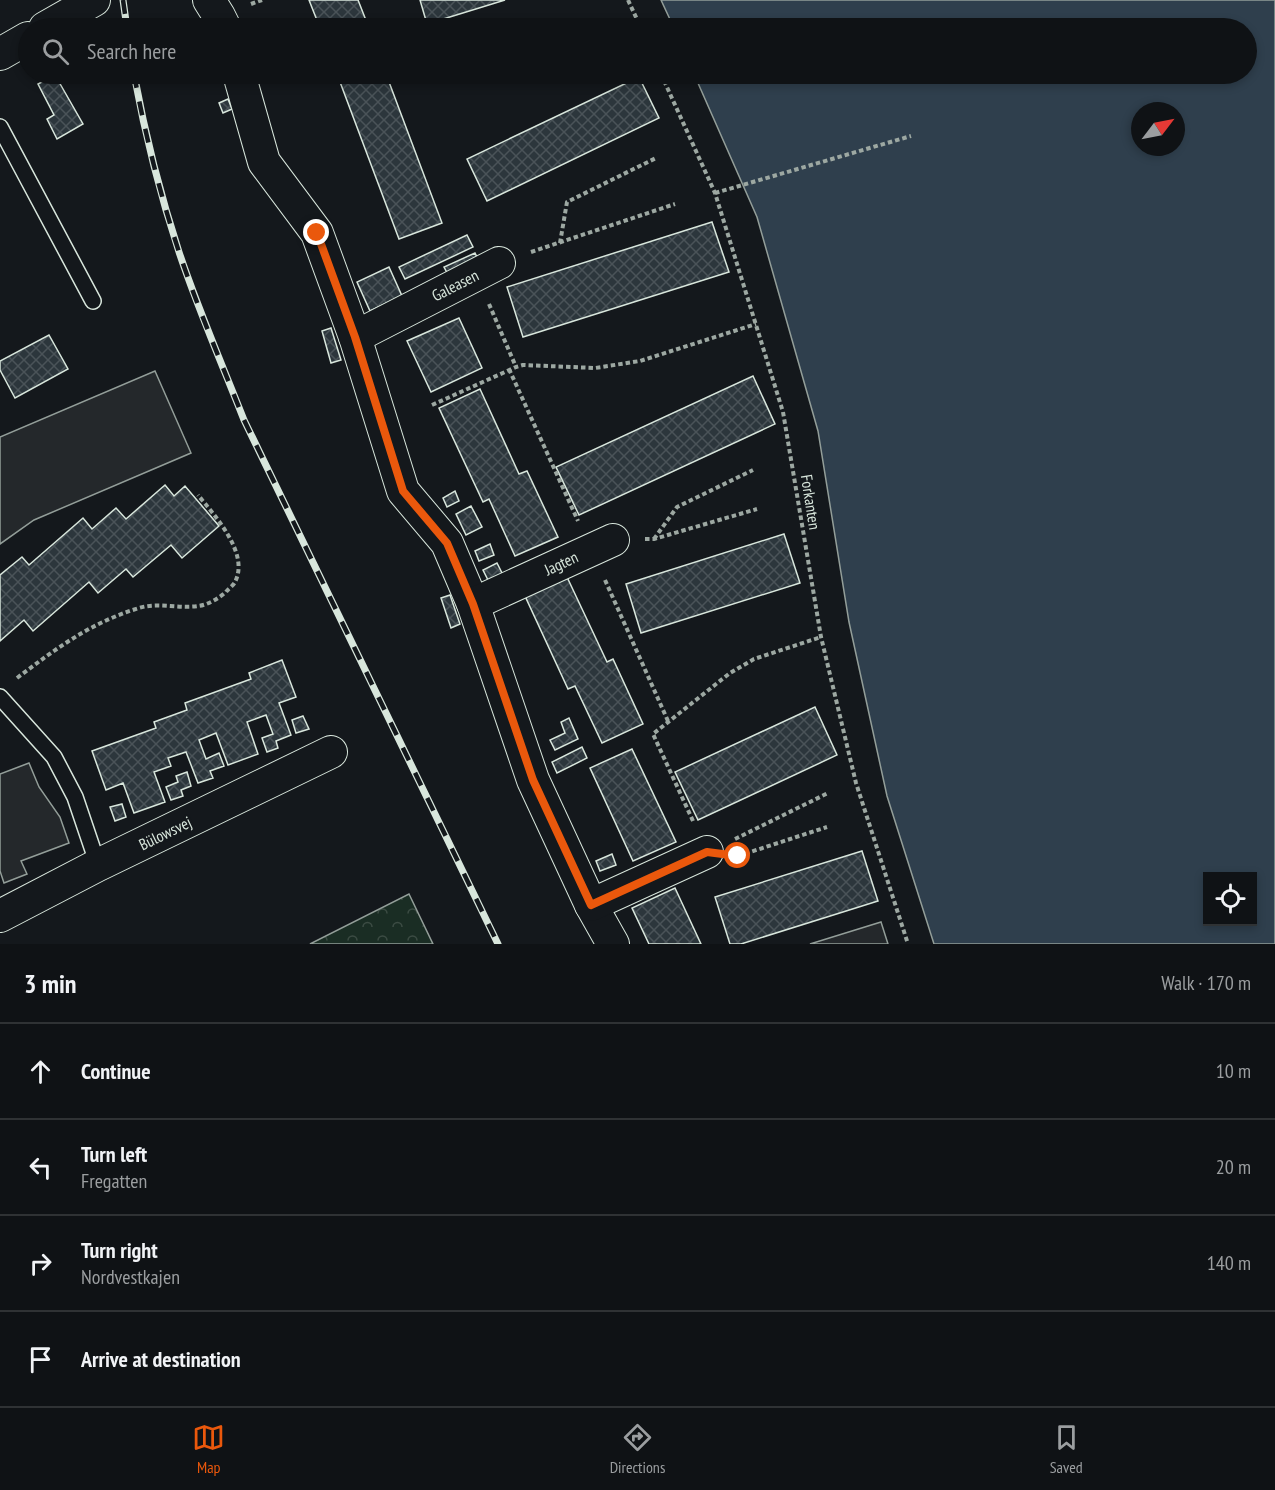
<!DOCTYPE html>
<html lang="en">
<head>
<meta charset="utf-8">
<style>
	body { margin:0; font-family:"PT Sans Narrow",sans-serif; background:#181b1e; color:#f1f3f6 }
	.controls { position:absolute; right:18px; bottom:18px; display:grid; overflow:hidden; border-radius:0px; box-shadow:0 3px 9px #0003 }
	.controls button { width:54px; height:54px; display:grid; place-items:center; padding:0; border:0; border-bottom:2px solid #2f3234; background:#0f1215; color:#f1f3f6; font:30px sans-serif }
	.compass { position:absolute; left:1131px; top:102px; width:54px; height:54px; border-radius:50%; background:#0f1215; box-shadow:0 3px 9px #0003; rotate:58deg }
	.stop { position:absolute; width:18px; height:18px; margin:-14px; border:4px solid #ea580c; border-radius:50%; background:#fff }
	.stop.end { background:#ea580c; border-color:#fff; box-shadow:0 2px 6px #0008 }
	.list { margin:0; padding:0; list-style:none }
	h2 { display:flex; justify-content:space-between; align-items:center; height:78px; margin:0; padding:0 24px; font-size:26px }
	h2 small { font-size:20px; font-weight:400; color:#9b9ea0 }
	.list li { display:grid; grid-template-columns:39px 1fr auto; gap:18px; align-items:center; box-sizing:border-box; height:96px; padding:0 24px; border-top:2px solid #2f3234 }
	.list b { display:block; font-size:22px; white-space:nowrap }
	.list p { margin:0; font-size:20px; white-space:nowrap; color:#9b9ea0 }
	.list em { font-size:20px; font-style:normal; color:#9b9ea0 }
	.icon { flex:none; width:33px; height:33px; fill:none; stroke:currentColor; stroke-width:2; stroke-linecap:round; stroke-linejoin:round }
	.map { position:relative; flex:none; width:1275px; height:944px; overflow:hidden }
	.search { position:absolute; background:#0f1215; box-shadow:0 3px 9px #0003; left:18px; right:18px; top:18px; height:66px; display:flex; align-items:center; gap:15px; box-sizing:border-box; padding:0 21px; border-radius:33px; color:#9b9ea0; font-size:22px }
	.sheet { height:462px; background:#0f1215 }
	nav { display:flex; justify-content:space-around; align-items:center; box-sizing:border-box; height:84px; border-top:2px solid #2f3234; background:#0f1215; font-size:16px; color:#9b9ea0 }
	nav a { display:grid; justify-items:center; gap:3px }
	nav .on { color:#ea580c }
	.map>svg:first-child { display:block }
</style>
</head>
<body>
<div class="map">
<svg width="1275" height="944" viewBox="0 0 1275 944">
	<defs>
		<pattern id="park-crowns" width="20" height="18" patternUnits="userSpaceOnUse" patternTransform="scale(1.5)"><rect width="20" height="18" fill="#1a2d24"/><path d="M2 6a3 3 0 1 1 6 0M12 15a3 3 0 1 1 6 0" fill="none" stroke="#3b4b43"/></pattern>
		<pattern id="building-cross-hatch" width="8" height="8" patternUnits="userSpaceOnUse" patternTransform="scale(1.5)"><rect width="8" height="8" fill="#2c363c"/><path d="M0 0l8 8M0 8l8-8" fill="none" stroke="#4a5358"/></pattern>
	</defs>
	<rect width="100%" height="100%" fill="#14181c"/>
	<!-- park -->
	<path fill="url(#park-crowns)" stroke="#939e99" stroke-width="1.5" d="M409 894 433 944H310Z"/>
	<!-- parking -->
	<g fill="#24282b" stroke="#939e99" stroke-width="1.5">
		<path d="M155 371 191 453 34 520 0 544V437Z"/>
		<path d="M29 763 39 787 60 817 69 843 21 861 27 874 4 883 0 871V774Z"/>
		<path d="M881 922 888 944H810Z"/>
	</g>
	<!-- water -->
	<path fill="#2f3f4d" stroke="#939e99" stroke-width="1.5" fill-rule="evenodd" d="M661 0H1275V944H934L887 796 849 622 818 431 757 217 694 74H1246V28H674ZM1140 111H1176V147H1140ZM1208 876H1252V922H1208Z"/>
	<!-- building -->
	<g fill="url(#building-cross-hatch)" stroke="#d8e6dc" stroke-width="1.5">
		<path d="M309 0H358L369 28H320Z"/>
		<path d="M420 0H505L427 24Z"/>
		<path d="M337 74H386L442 223 399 239Z"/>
		<path d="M55 75 83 124 57 139 47 119 54 115 38 84Z"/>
		<path d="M639 77 659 118 487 201 467 159Z"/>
		<path d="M228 99 232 109 223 113 219 103Z"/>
		<path d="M712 222 729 272 523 337 507 287Z"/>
		<path d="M467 235 473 247 405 279 399 267Z"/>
		<path d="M475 253 480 263 450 278 444 267Z"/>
		<path d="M389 267 402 296 370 311 357 282Z"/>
		<path d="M459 318 482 368 431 392 407 341Z"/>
		<path d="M331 328 341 360 331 363 322 331Z"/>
		<path d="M49 335 68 369 15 398 0 370V361Z"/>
		<path d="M753 376 775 424 579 515 556 467Z"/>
		<path d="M480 389 519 474 527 471 558 537 515 556 489 499 483 502 439 408Z"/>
		<path d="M165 485 174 496 185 486 219 526 182 558 171 545 133 577 126 569 98 593 89 582 33 631 24 620 0 641V575L22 557 29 565 83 518 92 529 116 508 126 519Z"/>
		<path d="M455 491 459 501 447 507 443 498Z"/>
		<path d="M471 506 482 527 466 535 456 514Z"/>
		<path d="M784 534 800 583 641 633 626 584Z"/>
		<path d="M490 544 494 555 479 561 475 551Z"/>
		<path d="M497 563 503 575 489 582 483 570Z"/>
		<path d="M567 577 607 662 613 659 643 724 602 743 575 686 568 689 525 596Z"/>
		<path d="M450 595 460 624 451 628 441 598Z"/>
		<path d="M282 660 296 697 279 703 291 735 276 741 278 748 267 752 262 738 273 734 266 715 247 722 258 754 228 765 216 733 199 740 206 759 219 753 224 766 210 771 213 778 198 783 186 752 168 758 171 766 154 772 165 802 134 813 123 783 106 790 92 751 156 728 154 722 187 710 185 703 251 679 249 673Z"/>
		<path d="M815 707 837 755 698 820 675 772Z"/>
		<path d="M303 716 309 729 296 733 292 720Z"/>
		<path d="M569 718 578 739 555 750 550 740 565 733 561 722Z"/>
		<path d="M582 747 587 758 557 773 552 762Z"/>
		<path d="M632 749 676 842 633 861 590 768Z"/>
		<path d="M187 772 191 786 181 790 183 796 171 800 166 787 178 782 176 776Z"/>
		<path d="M122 804 126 817 115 821 110 807Z"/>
		<path d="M862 851 878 901 741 944H730L715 897Z"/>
		<path d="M612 854 616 865 600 871 596 861Z"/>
		<path d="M675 888 701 944H649L632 908Z"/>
	</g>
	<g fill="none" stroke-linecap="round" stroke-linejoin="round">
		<defs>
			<g id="service">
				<path d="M0 127 93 301"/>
				<path d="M0 697 54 757 75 797 98 865"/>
			</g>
			<g id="minor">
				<path d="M209 0 219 16 225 28"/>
				<path d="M45 28 94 0"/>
				<path d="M0 54 28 38"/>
				<path d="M239 74 264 162 317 233 355 337 403 491 447 543 473 604 533 780 591 905 613 944"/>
				<path d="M355 337 499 263"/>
				<path d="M473 604 613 540"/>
				<path d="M591 905 707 852"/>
				<path d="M0 916 98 865 331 752"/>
			</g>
		</defs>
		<!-- service casing -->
		<use href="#service" stroke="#d8e6dc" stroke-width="18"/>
		<!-- minor casing -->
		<use href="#minor" stroke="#d8e6dc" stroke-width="34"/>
		<!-- path -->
		<g stroke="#9da8a2" stroke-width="4" stroke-dasharray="4.5 3" stroke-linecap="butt">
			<path d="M628 0 641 28"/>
			<path d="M251 4 262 0"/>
			<path d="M661 74 715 193 783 412 821 637 856 783 908 944"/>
			<path d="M715 193 911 136"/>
			<path d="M560 243 567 202 656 158"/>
			<path d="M531 252 675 204"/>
			<path d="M489 304 516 367"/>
			<path d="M509 369 578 521"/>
			<path d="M432 405 516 367 523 365 595 368 640 361 756 324"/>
			<path d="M645 539H654L757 509"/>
			<path d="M654 539 677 507 753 470"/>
			<path d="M605 580 668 721"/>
			<path d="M17 678C57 648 90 623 139 608 158 602 179 609 198 606 208 605 219 598 226 592 228 589 234 585 235 582 250 553 214 515 198 495"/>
			<path d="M693 821 653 734 730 673 754 659 821 637"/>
			<path d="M735 839 828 793"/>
			<path d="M738 856 827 827"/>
		</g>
		<!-- service -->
		<use href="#service" stroke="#14181c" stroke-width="15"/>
		<!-- minor -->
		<use href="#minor" stroke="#14181c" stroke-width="32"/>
		<defs>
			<g id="rail">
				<path d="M123 0 127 28"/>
				<path d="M134 74C145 134 160 194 179 252 198 309 222 364 244 420L498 944"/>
			</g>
		</defs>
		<!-- rail casing -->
		<use href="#rail" stroke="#d8e6dc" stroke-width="7"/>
		<!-- rail -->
		<use href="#rail" stroke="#14181c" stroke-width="4.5" stroke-dasharray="14" stroke-linecap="butt"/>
	</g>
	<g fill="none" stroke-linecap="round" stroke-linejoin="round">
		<!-- route -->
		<path stroke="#ea580c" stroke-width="8" d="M317 233 355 337 403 491 447 543 473 604 533 780 591 905 707 852 738 856"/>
	</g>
	<g text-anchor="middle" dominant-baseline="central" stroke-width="4.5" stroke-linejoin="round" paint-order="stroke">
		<!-- street labels -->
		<g font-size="16" fill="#d8e6dc" stroke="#14181c">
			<text transform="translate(455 285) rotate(-27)">Galeasen</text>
			<text transform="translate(811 502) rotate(81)">Forkanten</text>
			<text transform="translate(561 563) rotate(-25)">Jagten</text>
			<text transform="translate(165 833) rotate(-26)">Bülowsvej</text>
		</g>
	</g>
</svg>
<div class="controls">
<button><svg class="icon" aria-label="locate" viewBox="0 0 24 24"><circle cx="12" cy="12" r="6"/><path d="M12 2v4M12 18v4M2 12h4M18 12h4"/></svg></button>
</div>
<svg class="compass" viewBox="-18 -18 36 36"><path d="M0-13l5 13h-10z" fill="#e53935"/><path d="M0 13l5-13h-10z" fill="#9b9ea0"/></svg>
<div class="stop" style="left:738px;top:856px"></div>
<div class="stop end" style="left:317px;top:233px"></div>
<div class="search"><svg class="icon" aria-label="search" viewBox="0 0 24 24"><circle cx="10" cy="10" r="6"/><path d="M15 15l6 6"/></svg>Search here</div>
</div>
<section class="sheet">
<h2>3 min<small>Walk · 170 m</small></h2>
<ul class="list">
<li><svg class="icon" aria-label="ahead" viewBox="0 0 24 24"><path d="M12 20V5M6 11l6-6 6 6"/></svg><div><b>Continue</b></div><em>10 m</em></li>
<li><svg class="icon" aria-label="left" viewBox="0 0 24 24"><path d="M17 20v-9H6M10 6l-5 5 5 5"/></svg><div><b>Turn left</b><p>Fregatten</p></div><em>20 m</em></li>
<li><svg class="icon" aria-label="right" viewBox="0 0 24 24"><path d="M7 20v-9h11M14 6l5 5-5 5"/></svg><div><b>Turn right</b><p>Nordvestkajen</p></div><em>140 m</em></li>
<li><svg class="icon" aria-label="arrive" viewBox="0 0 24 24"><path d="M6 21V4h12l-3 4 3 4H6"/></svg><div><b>Arrive at destination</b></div></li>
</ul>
</section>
<nav>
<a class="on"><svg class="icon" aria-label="map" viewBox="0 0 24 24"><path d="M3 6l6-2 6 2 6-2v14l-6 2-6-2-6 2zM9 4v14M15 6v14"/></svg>Map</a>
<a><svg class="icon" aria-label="directions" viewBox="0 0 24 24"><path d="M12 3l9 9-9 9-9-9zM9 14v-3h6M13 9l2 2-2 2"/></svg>Directions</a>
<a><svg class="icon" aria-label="saved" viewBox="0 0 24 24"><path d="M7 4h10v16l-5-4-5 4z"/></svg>Saved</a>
</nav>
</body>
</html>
